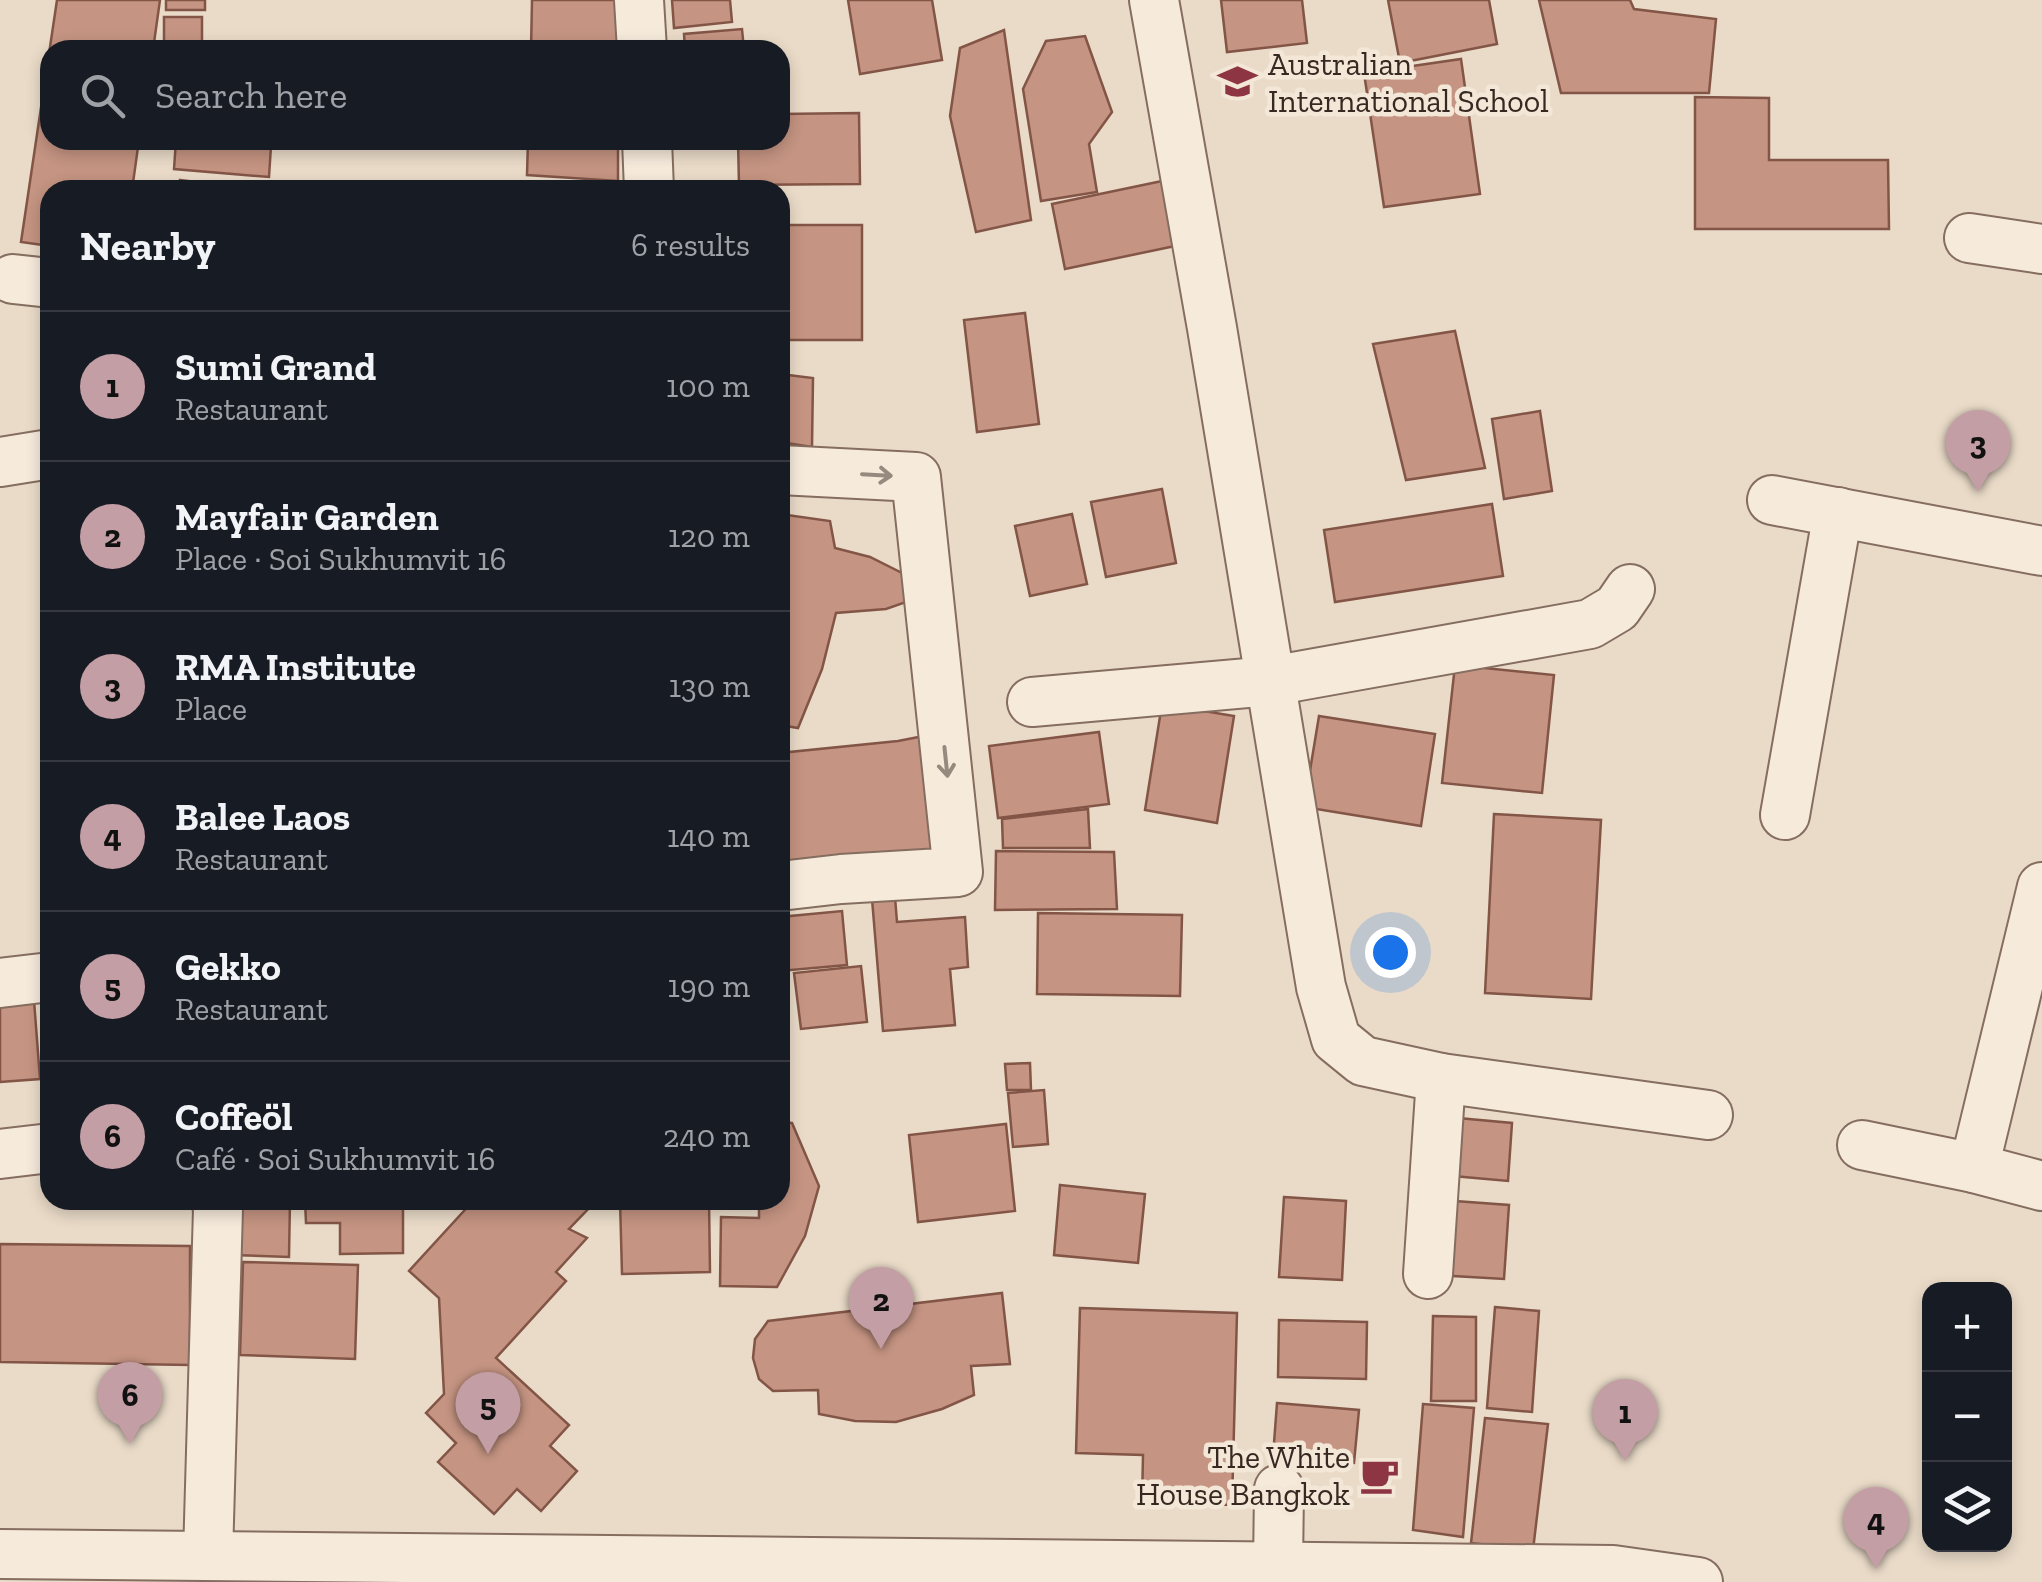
<!DOCTYPE html>
<html lang="en">
<head>
<meta charset="utf-8">
<style>
	body { margin:0; font-family:"Zilla Slab",serif; background:#242831; color:#f1f3f6 }
	.controls { position:absolute; right:30px; bottom:30px; display:grid; overflow:hidden; border-radius:20px; box-shadow:0 5px 15px #0003 }
	.controls button { width:90px; height:90px; display:grid; place-items:center; padding:0; border:0; border-bottom:2px solid #363941; background:#171b24; color:#f1f3f6; font:50px sans-serif }
	.you { position:absolute; left:1390px; top:952px; width:35px; height:35px; margin:-25px; border:8px solid #fff; border-radius:50%; background:#1a73e8; box-shadow:0 0 0 15px #1a73e833 }
	.badge { display:grid; place-items:center; width:65px; height:65px; border-radius:50%; background:#c49ea5; color:#111; font-size:32px; font-weight:700 }
	.pin { position:absolute; translate:-50% -82px; filter:drop-shadow(0 2px 5px #0008) }
	.pin::after { content:''; position:absolute; top:52px; width:35px; height:30px; background:inherit; clip-path:polygon(0 0,100% 0,50% 100%) }
	.list { margin:0; padding:0; list-style:none }
	h2 { display:flex; justify-content:space-between; align-items:center; height:130px; margin:0; padding:0 40px; font-size:42px }
	h2 small { font-size:32px; font-weight:400; color:#9ea1a6 }
	.list li { display:grid; grid-template-columns:65px 1fr auto; gap:30px; align-items:center; box-sizing:border-box; height:150px; padding:0 40px; border-top:2px solid #363941 }
	.list b { display:block; font-size:38px; white-space:nowrap }
	.list p { margin:0; font-size:32px; white-space:nowrap; color:#9ea1a6 }
	.list em { font-size:32px; font-style:normal; color:#9ea1a6 }
	.icon { flex:none; width:55px; height:55px; fill:none; stroke:currentColor; stroke-width:2; stroke-linecap:round; stroke-linejoin:round }
	.map { position:relative; flex:none; width:2042px; height:1582px; overflow:hidden }
	.search { position:absolute; background:#171b24; box-shadow:0 5px 15px #0003; left:40px; top:40px; width:750px; height:110px; display:flex; align-items:center; gap:25px; box-sizing:border-box; padding:0 35px; border-radius:30px; color:#9ea1a6; font-size:38px }
	.panel { position:absolute; background:#171b24; box-shadow:0 5px 15px #0003; left:40px; top:180px; width:750px; height:1030px; border-radius:30px }
	.map>svg:first-child { display:block }
</style>
</head>
<body>
<div class="map">
<svg width="2042" height="1582" viewBox="0 0 2042 1582">
	<rect width="100%" height="100%" fill="#eadbc8"/>
	<!-- building -->
	<g fill="#c59482" stroke="#825547" stroke-width="2.5">
		<path d="M57 0H160L153 50H50V140H139L132 190H50V246L21 242Z"/>
		<rect x="166" y="0" width="39" height="10"/>
		<path d="M532 0H618V50H531Z"/>
		<path d="M672 0H730L732 22 674 28Z"/>
		<path d="M848 0H932L942 60 860 74Z"/>
		<path d="M1221 0H1302L1307 43 1227 52Z"/>
		<path d="M1388 0H1489L1497 44 1400 63Z"/>
		<path d="M1539 0H1630L1634 9 1716 19 1709 93H1561Z"/>
		<path d="M164 17H202V45L164 44Z"/>
		<path d="M742 29 744 50H685L684 34Z"/>
		<path d="M1004 30 1031 220 976 232 950 116 960 48Z"/>
		<path d="M1085 36 1112 112 1089 144 1097 192 1041 201 1023 89 1046 41Z"/>
		<path d="M1461 59 1480 194 1384 207 1364 73Z"/>
		<path d="M1695 97 1769 98V160H1888L1889 229H1695Z"/>
		<path d="M859 113 860 184 739 185 738 140H780V114Z"/>
		<path d="M176 140 271 146 269 177 174 169Z"/>
		<path d="M528 140H618V181L527 175Z"/>
		<path d="M180 180 223 185V190H179Z"/>
		<path d="M1162 181 1175 246 1065 269 1052 204Z"/>
		<path d="M141 182 171 186 170 190H139Z"/>
		<rect x="780" y="225" width="82" height="115"/>
		<path d="M1025 313 1039 424 977 432 964 320Z"/>
		<path d="M1455 331 1485 468 1406 480 1373 344Z"/>
		<path d="M780 374 813 378 812 447 780 442Z"/>
		<path d="M1540 411 1552 491 1504 499 1492 419Z"/>
		<path d="M1162 489 1176 563 1106 577 1091 502Z"/>
		<path d="M1492 504 1503 576 1335 602 1324 530Z"/>
		<path d="M780 514 830 521 835 548 870 557 908 576 912 600 886 609 836 613 822 669 798 728 780 725Z"/>
		<path d="M1072 514 1087 584 1030 596 1015 526Z"/>
		<path d="M1455 665 1554 675 1542 793 1442 783Z"/>
		<path d="M1162 704 1234 716 1217 823 1145 810Z"/>
		<path d="M1319 716 1435 734 1421 826 1304 807Z"/>
		<path d="M1099 732 1109 804 998 818 989 746Z"/>
		<path d="M939 733 952 855 780 871V753L898 741Z"/>
		<path d="M1088 809 1090 848H1003L1002 819Z"/>
		<path d="M1494 814 1601 820 1591 999 1485 993Z"/>
		<path d="M996 851 1114 852 1117 909 995 910Z"/>
		<path d="M895 897 897 922 965 917 968 967 950 969 955 1025 883 1031 872 899Z"/>
		<path d="M842 911 847 965 780 971V917Z"/>
		<path d="M1038 913 1182 915 1180 996 1037 994Z"/>
		<path d="M861 966 867 1022 801 1029 794 973Z"/>
		<path d="M33 987 40 1079 0 1082V989Z"/>
		<path d="M42 1056H50V1114H47Z"/>
		<path d="M1030 1063 1031 1090H1007L1005 1064Z"/>
		<path d="M1044 1090 1048 1144 1013 1147 1008 1093Z"/>
		<path d="M1447 1117 1512 1123 1508 1181 1442 1175Z"/>
		<path d="M780 1122 792 1123 819 1186 805 1236 777 1287 720 1286 721 1217 759 1218V1200H780Z"/>
		<path d="M1006 1124 1015 1211 918 1222 909 1135Z"/>
		<path d="M1060 1185 1145 1194 1138 1263 1054 1255Z"/>
		<path d="M1284 1197 1346 1201 1342 1280 1279 1277Z"/>
		<path d="M234 1200H290L289 1257 232 1255Z"/>
		<path d="M305 1200H403V1253L340 1254V1223H306Z"/>
		<path d="M474 1200H584L591 1206 569 1229 587 1238 556 1272 566 1281 496 1358 569 1425 550 1446 577 1471 541 1511 517 1489 494 1514 438 1462 456 1443 426 1413 444 1394 439 1298 409 1271Z"/>
		<path d="M620 1200H709L710 1272 622 1274Z"/>
		<path d="M1441 1200 1509 1205 1504 1279 1436 1275Z"/>
		<path d="M0 1244 190 1246V1365L0 1362Z"/>
		<path d="M243 1262 358 1265 355 1359 240 1355Z"/>
		<path d="M1002 1293 1010 1364 971 1366 974 1395 942 1409 896 1422 855 1421 819 1414 818 1390 773 1391 759 1379 753 1358 755 1339 768 1321Z"/>
		<path d="M1495 1307 1539 1311 1532 1412 1487 1408Z"/>
		<path d="M1080 1308 1237 1313 1232 1505 1142 1502 1143 1455 1076 1453Z"/>
		<path d="M1433 1316 1476 1317V1401H1431Z"/>
		<path d="M1279 1320 1367 1322 1366 1379 1278 1377Z"/>
		<path d="M1277 1403 1359 1410 1354 1463 1273 1456Z"/>
		<path d="M1423 1404 1474 1408 1463 1537 1413 1530Z"/>
		<path d="M1485 1418 1548 1424 1533 1550 1471 1543Z"/>
		<path d="M279 1572 370 1582H278Z"/>
	</g>
	<g fill="none" stroke-linecap="round" stroke-linejoin="round">
		<defs>
			<g id="minor">
				<path d="M639 0 642 50"/>
				<path d="M1154 0 1212 328 1321 987 1336 1039 1363 1061 1441 1078 1708 1115"/>
				<path d="M647 140 649 190"/>
				<path d="M1969 238 2042 249"/>
				<path d="M13 279 50 283"/>
				<path d="M0 462 50 454"/>
				<path d="M780 470 916 477 958 872 841 879 780 886"/>
				<path d="M1772 500 2042 551"/>
				<path d="M1032 702 1271 681 1590 624 1617 608 1630 589"/>
				<path d="M1785 815 1838 512"/>
				<path d="M2042 887 1974 1168 2042 1186"/>
				<path d="M0 983 50 977"/>
				<path d="M1862 1145 1974 1168"/>
				<path d="M0 1154 50 1148"/>
				<path d="M1428 1274 1441 1078"/>
				<path d="M0 1554 1613 1570 1698 1582"/>
				<path d="M208 1556 218 1209 216 1200"/>
				<path d="M1278 1567 1279 1489"/>
			</g>
		</defs>
		<!-- minor casing -->
		<use href="#minor" stroke="#856d5f" stroke-width="52"/>
		<!-- minor -->
		<use href="#minor" stroke="#f6eadb" stroke-width="48"/>
	</g>
	<!-- one-way arrows -->
	<defs><path id="oneway-shaft" d="M-6 0H5M1.5-3L5.5 0L1.5 3" fill="none" stroke-width="1.6" stroke-linecap="round" stroke-linejoin="round" transform="scale(2.5)"/></defs>
	<g stroke="#96897e">
		<use href="#oneway-shaft" transform="translate(877 475) rotate(3)"/>
		<use href="#oneway-shaft" transform="translate(946 762) rotate(84)"/>
	</g>
	<!-- icons -->
	<defs>
		<symbol id="school-bare" viewBox="-9 -9 18 18"><path d="M0-5L7-2L0 1L-7-2ZM-4 1L0 2.5L4 1V4Q0 6-4 4Z" fill="#8e3543" stroke="#f3e7d7" stroke-width="2.5" paint-order="stroke"/></symbol>
		<symbol id="cafe-bare" viewBox="-9 -9 18 18"><path d="M-5.5-4.5H6V0H3Q3 3.5 0 3.5H-2.5Q-5.5 3.5-5.5 0ZM3-3.2v2h1.7v-2ZM-6 4.5H4V6H-6Z" fill="#8e3543" stroke="#f3e7d7" stroke-width="2.5" paint-order="stroke"/></symbol>
	</defs>
	<g fill-rule="evenodd">
		<use href="#school-bare" x="1210" y="54" width="55" height="55"/>
		<use href="#cafe-bare" x="1352" y="1448" width="55" height="55"/>
	</g>
	<g text-anchor="middle" dominant-baseline="central" stroke-width="9" stroke-linejoin="round" paint-order="stroke">
		<!-- poi labels -->
		<g font-size="32" fill="#372821" stroke="#f3e7d7" text-anchor="start">
			<text x="1268" y="64">Australian<tspan x="1268" dy="37">International School</tspan></text>
			<text x="1350" y="1457" text-anchor="end">The White<tspan x="1350" dy="37">House Bangkok</tspan></text>
		</g>
	</g>
</svg>
<div class="controls">
<button>+</button>
<button>−</button>
<button><svg class="icon" aria-label="layers" viewBox="0 0 24 24"><path d="M12 4l9 5-9 5-9-5zM3 14l9 5 9-5"/></svg></button>
</div>
<div class="you"></div>
<div class="pin badge" style="left:1625px;top:1461px">1</div>
<div class="pin badge" style="left:881px;top:1349px">2</div>
<div class="pin badge" style="left:1978px;top:492px">3</div>
<div class="pin badge" style="left:1876px;top:1569px">4</div>
<div class="pin badge" style="left:488px;top:1454px">5</div>
<div class="pin badge" style="left:130px;top:1444px">6</div>
<div class="search"><svg class="icon" aria-label="search" viewBox="0 0 24 24"><circle cx="10" cy="10" r="6"/><path d="M15 15l6 6"/></svg>Search here</div>
<section class="panel">
<h2>Nearby<small>6 results</small></h2>
<ul class="list">
<li><span class="badge">1</span><div><b>Sumi Grand</b><p>Restaurant</p></div><em>100 m</em></li>
<li><span class="badge">2</span><div><b>Mayfair Garden</b><p>Place · Soi Sukhumvit 16</p></div><em>120 m</em></li>
<li><span class="badge">3</span><div><b>RMA Institute</b><p>Place</p></div><em>130 m</em></li>
<li><span class="badge">4</span><div><b>Balee Laos</b><p>Restaurant</p></div><em>140 m</em></li>
<li><span class="badge">5</span><div><b>Gekko</b><p>Restaurant</p></div><em>190 m</em></li>
<li><span class="badge">6</span><div><b>Coffeöl</b><p>Café · Soi Sukhumvit 16</p></div><em>240 m</em></li>
</ul>
</section>
</div>
</body>
</html>
